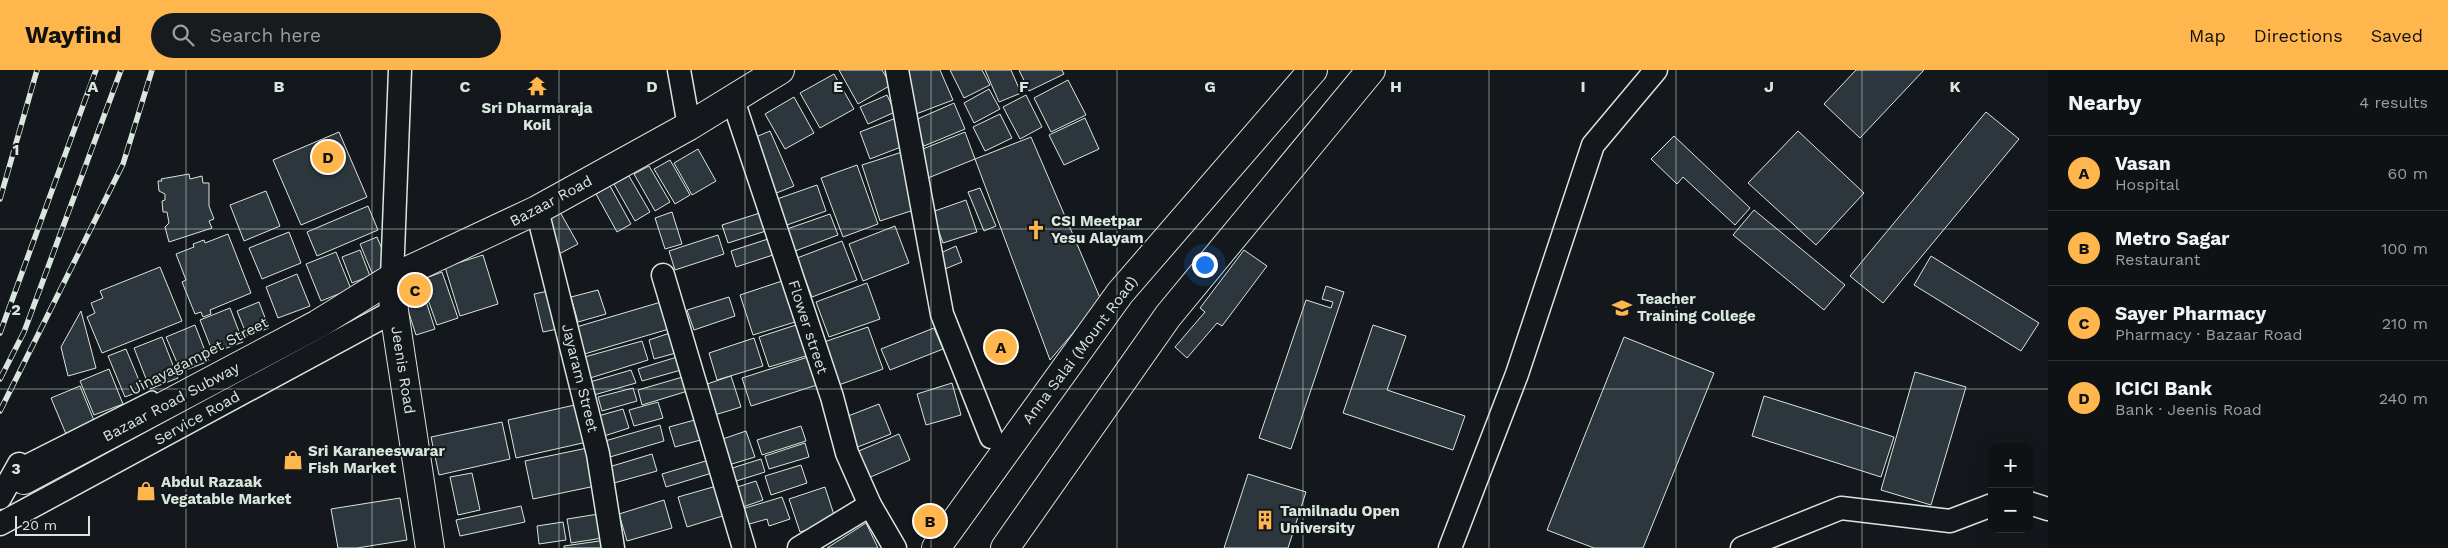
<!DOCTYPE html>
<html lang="en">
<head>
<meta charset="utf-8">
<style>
	body { margin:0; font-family:"Work Sans",sans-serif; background:#181b1e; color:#f1f3f6 }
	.controls { position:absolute; right:15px; bottom:15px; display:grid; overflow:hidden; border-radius:10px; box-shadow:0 5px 20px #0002 }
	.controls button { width:45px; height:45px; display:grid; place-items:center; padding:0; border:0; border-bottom:1px solid #2f3234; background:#0f1215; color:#f1f3f6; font:25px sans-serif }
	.scale { position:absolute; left:15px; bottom:12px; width:75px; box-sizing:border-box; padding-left:5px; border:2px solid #d8e6dc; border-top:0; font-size:14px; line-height:18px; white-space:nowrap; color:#d8e6dc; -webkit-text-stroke:4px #14181c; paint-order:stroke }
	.you { position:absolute; left:1204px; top:194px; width:18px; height:18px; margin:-12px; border:4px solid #fff; border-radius:50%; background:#1a73e8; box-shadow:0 0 0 8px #1a73e833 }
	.badge { display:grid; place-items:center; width:32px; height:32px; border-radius:50%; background:#ffb74d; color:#111; font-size:16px; font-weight:700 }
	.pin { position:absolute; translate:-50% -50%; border:2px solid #fff; box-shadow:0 1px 5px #0006 }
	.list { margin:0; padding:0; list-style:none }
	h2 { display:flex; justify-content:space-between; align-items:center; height:65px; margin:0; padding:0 20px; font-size:21px }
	h2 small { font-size:16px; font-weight:400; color:#9b9ea0 }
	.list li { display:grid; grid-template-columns:32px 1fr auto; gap:15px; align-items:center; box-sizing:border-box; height:75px; padding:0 20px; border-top:1px solid #2f3234 }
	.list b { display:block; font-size:19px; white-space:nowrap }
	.list p { margin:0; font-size:16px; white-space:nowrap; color:#9b9ea0 }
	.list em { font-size:16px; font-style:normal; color:#9b9ea0 }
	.icon { flex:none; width:28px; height:28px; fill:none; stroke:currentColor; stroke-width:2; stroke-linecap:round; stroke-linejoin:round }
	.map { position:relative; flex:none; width:2048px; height:478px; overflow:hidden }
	header { display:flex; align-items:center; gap:30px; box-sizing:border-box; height:70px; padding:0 25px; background:#ffb74d; color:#111 }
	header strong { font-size:24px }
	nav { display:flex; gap:28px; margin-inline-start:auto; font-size:18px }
	.search { width:350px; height:45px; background:#181b1e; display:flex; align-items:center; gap:12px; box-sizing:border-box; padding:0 18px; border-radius:28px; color:#9b9ea0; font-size:19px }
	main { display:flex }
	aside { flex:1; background:#0f1215 }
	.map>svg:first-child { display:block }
</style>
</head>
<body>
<header>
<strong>Wayfind</strong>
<div class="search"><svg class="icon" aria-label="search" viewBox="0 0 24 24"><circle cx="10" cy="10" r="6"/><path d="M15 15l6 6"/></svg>Search here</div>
<nav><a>Map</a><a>Directions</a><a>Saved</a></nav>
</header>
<main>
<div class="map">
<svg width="2048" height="478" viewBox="0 0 2048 478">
	<rect width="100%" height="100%" fill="#14181c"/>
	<!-- building -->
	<g fill="#2c363c" stroke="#d8e6dc">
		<path d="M839 0H882L891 15 858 34Z"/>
		<path d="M908 0H940L953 30 916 44Z"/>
		<path d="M950 0H982L990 15 964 28Z"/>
		<path d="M985 0H1011L1021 23 999 32Z"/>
		<path d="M1019 0H1062L1064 4 1029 21Z"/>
		<path d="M1856 0H1924L1860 68 1824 34Z"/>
		<path d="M834 4 854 39 820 58 800 23Z"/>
		<path d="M1068 10 1086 45 1051 62 1034 28Z"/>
		<path d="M989 19 1000 39 974 53 964 33Z"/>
		<path d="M887 25 895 42 868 54 860 37Z"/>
		<path d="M1026 25 1042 57 1020 69 1003 37Z"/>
		<path d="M794 27 814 63 785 79 765 44Z"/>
		<path d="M954 33 965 59 924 76 913 51Z"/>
		<path d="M1986 42 2019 69 1883 233 1850 206Z"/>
		<path d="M1000 44 1012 68 985 81 973 57Z"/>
		<path d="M896 48 906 75 870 89 860 62Z"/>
		<path d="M1085 48 1099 79 1064 95 1049 65Z"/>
		<path d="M770 61 794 116 774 124 751 69Z"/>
		<path d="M1798 61 1864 123 1816 175 1748 113Z"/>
		<path d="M339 62 367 127 301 155 273 90Z"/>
		<path d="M965 62 975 89 928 108 918 81Z"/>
		<path d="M1674 66 1750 138 1735 155 1683 107 1677 114 1651 89Z"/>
		<path d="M1031 67 1101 230 1050 290 975 89Z"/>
		<path d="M698 79 716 111 692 125 674 93Z"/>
		<path d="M902 82 920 138 880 151 862 95Z"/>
		<path d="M670 90 690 125 675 134 654 99Z"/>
		<path d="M857 95 878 154 843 167 821 108Z"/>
		<path d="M649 96 670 132 655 141 634 104Z"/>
		<path d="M189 104 190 109 202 106 203 113H209V136L214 149 209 151 212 158 169 172 165 157 169 153 167 142H163L162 131 165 130V124L159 121 158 111H162L161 109Z"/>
		<path d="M629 106 650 142 635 151 614 114Z"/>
		<path d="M817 115 826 141 787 155 777 129Z"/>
		<path d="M610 116 631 154 617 162 596 124Z"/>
		<path d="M980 118 996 156 984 161 968 122Z"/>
		<path d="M266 121 280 156 244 171 230 135Z"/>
		<path d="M966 130 977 162 943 173 932 142Z"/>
		<path d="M368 136 378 160 317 186 307 162Z"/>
		<path d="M1754 140 1845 215 1824 240 1733 165Z"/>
		<path d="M560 142 578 174 559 184 541 153Z"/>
		<path d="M672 142 682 174 665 179 655 148Z"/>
		<path d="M763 142 769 160 728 173 722 155Z"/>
		<path d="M830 144 838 165 795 181 787 159Z"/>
		<path d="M895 156 909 193 863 211 849 174Z"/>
		<path d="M289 162 301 193 262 209 249 178Z"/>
		<path d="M228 164 251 223 210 240 211 244 203 247 201 242 195 244 182 212 186 210 176 184 194 177 193 174 204 170 205 173Z"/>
		<path d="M718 165 724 184 675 200 669 181Z"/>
		<path d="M377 167 389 196 372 203 360 174Z"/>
		<path d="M771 168 776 184 736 197 731 181Z"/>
		<path d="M842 171 857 210 812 227 797 188Z"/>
		<path d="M956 176 962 192 940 201 934 186Z"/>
		<path d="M360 180 370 206 352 213 342 187Z"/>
		<path d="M1244 180 1267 196 1222 256 1217 253 1187 288 1175 277 1205 242 1200 238Z"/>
		<path d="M336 182 351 219 321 231 306 194Z"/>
		<path d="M483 185 498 234 460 246 445 197Z"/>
		<path d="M1931 186 2039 253 2021 281 1914 215Z"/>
		<path d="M160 197 182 251 102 283 87 247 95 243 91 233 103 228 100 221Z"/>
		<path d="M442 202 458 248 437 255 421 210Z"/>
		<path d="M297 204 310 236 278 248 266 217Z"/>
		<path d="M782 211 795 252 753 265 740 225Z"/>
		<path d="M867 213 880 249 829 267 816 232Z"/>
		<path d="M1326 216 1344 222 1291 379 1259 368 1306 230 1331 238 1333 232 1322 229Z"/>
		<path d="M422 219 435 259 416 265 403 225Z"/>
		<path d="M553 220 562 258 543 262 534 224Z"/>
		<path d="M598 220 606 244 578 252 571 227Z"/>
		<path d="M729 227 735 246 694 260 687 240Z"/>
		<path d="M259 232 269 258 247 266 237 241Z"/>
		<path d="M661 232 669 259 581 285 573 258Z"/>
		<path d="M230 238 243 272 213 283 200 250Z"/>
		<path d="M81 241 96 298 68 306 61 277Z"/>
		<path d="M799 254 809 285 769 297 759 267Z"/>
		<path d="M195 255 209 291 181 302 166 267Z"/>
		<path d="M1373 255 1406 266 1387 320 1465 346 1453 380 1343 343Z"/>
		<path d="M868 257 883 299 836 316 821 273Z"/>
		<path d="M934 258 943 279 890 300 881 279Z"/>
		<path d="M670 263 676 283 654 289 649 270Z"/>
		<path d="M162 267 178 308 150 319 134 278Z"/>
		<path d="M1624 267 1714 303 1643 478H1594L1547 460Z"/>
		<path d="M754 268 763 296 717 310 709 283Z"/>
		<path d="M642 271 648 290 587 309 581 288Z"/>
		<path d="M126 279 143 320 125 327 108 286Z"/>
		<path d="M677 287 681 300 642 311 638 299Z"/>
		<path d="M808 287 817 315 751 336 742 308Z"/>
		<path d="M109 299 123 334 94 345 80 311Z"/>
		<path d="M631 300 636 313 594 325 590 312Z"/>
		<path d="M1915 302 1966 317 1931 435 1881 420Z"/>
		<path d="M686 306 691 320 642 335 638 320Z"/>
		<path d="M731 306 741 337 708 347 698 317Z"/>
		<path d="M952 313 961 345 926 355 917 324Z"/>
		<path d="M80 316 95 353 66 364 51 328Z"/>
		<path d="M633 318 637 331 602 341 598 327Z"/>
		<path d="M1764 326 1894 367 1881 407 1752 366Z"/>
		<path d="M658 332 663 348 634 356 629 340Z"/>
		<path d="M579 334 587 372 516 388 508 350Z"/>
		<path d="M879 334 891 364 855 378 843 348Z"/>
		<path d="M623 339 629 358 604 366 598 346Z"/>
		<path d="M702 348 708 368 675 377 669 357Z"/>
		<path d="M502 352 510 389 439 405 431 367Z"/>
		<path d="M660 355 664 371 610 387 605 371Z"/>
		<path d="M801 356 806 371 762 385 757 370Z"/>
		<path d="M746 361 755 387 722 397 714 372Z"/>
		<path d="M899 364 910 390 866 409 854 383Z"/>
		<path d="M805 373 809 387 769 399 765 386Z"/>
		<path d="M592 377 600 415 533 429 525 391Z"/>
		<path d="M652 384 657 401 614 413 609 397Z"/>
		<path d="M761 389 765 402 730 413 726 400Z"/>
		<path d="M709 390 712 403 666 417 662 404Z"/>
		<path d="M801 395 807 413 771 425 765 406Z"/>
		<path d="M472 403 480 440 458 445 450 407Z"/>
		<path d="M1248 404 1306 422 1288 478H1224Z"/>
		<path d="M756 411 763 430 737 439 731 419Z"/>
		<path d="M720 415 729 444 687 457 678 427Z"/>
		<path d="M825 417 836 451 800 462 789 429Z"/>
		<path d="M782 427 790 449 769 456 767 449 746 455 742 439Z"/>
		<path d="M400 428 407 470 357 478H338L331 439Z"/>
		<path d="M664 430 672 458 627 471 619 444Z"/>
		<path d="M521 436 525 452 460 466 456 450Z"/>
		<path d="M605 443 609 467 571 473 567 449Z"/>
		<path d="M563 452 566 470 539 474 537 456Z"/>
		<path d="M866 453 878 478H827Z"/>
		<path d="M606 470 608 478H564V476Z"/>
	</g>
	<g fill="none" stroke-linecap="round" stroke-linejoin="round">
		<defs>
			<path id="lane" d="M19 394 152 327"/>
			<g id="street">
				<path d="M679 0 689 56"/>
				<path d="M897 0 942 244 991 367"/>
				<path d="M733 30 832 327 847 383 870 435 895 478"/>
				<path d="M537 140 598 384 613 478"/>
				<path d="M663 205 744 478"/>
				<path d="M392 208 400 0"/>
				<path d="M0 428 19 394"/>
				<path d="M2029 433 2048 439"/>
				<path d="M0 454 394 241"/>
				<path d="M799 478 870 435"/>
				<path d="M1450 478 1517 304 1593 75 1656 0"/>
				<path d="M1742 478 1841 438 1950 451 1992 435"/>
			</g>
			<g id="secondary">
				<path d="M392 208 394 241 430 478"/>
				<path d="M24 410 318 254 392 208 537 140 689 56 780 0"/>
			</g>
			<g id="primary">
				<path d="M936 478 1120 223 1313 0"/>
				<path d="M1005 478 1168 246 1371 0"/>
			</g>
		</defs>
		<!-- lane casing -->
		<use href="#lane" stroke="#d8e6dc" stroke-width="14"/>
		<!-- street casing -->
		<use href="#street" stroke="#d8e6dc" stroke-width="25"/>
		<!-- secondary casing -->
		<use href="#secondary" stroke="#d8e6dc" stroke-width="30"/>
		<!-- primary casing -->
		<use href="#primary" stroke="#d8e6dc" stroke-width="30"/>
		<!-- lane -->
		<use href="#lane" stroke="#14181c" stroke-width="11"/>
		<!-- street -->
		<use href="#street" stroke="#14181c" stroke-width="22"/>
		<!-- secondary -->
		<use href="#secondary" stroke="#14181c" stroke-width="28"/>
		<!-- primary -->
		<use href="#primary" stroke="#14181c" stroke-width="28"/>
		<defs>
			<g id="rail">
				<path d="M0 129 37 0"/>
				<path d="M0 263 96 0"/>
				<path d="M0 309 24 262 121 0"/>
				<path d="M0 341 123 94 152 0"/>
			</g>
		</defs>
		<!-- rail casing -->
		<use href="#rail" stroke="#d8e6dc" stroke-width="5.5"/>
		<!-- rail -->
		<use href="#rail" stroke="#14181c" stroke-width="4" stroke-dasharray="11" stroke-linecap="butt"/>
	</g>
	<!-- grid -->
	<path fill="none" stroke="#d8e6dc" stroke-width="1" stroke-opacity="0.55" d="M186 0V478M372 0V478M559 0V478M745 0V478M931 0V478M1117 0V478M1303 0V478M1489 0V478M1676 0V478M1862 0V478M0 159H2048M0 319H2048"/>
	<!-- icons -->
	<defs>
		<symbol id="temple-bare" viewBox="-9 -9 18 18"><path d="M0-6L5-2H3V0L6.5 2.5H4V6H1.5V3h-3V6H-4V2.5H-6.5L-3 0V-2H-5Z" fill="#ffb74d" stroke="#14181c" stroke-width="2.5" paint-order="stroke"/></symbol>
		<symbol id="church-bare" viewBox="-9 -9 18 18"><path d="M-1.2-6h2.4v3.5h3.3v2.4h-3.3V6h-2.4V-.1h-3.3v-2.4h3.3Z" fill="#ffb74d" stroke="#14181c" stroke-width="2.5" paint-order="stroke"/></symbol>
		<symbol id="university-bare" viewBox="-9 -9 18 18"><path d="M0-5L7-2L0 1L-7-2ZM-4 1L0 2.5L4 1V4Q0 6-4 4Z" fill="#ffb74d" stroke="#14181c" stroke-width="2.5" paint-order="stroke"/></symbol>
		<symbol id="shop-bare" viewBox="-9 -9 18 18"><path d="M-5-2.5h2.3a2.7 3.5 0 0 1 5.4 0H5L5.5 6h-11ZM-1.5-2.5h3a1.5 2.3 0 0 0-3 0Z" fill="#ffb74d" stroke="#14181c" stroke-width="2.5" paint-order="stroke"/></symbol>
		<symbol id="building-bare" viewBox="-9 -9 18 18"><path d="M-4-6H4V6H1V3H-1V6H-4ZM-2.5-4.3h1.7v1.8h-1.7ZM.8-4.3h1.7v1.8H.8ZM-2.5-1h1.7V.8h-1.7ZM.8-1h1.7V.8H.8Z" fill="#ffb74d" stroke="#14181c" stroke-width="2.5" paint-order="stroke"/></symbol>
	</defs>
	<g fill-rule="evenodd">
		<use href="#temple-bare" x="523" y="2" width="28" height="28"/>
		<use href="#church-bare" x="1022" y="146" width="28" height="28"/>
		<use href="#university-bare" x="1608" y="224" width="28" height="28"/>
		<use href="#shop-bare" x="279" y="376" width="28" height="28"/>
		<use href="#shop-bare" x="132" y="407" width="28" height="28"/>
		<use href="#building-bare" x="1251" y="436" width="28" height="28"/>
	</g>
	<g text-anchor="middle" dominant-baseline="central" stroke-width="4" stroke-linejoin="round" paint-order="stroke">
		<!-- poi labels -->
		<g font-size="15" font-weight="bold" fill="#d8e6dc" stroke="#14181c" text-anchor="start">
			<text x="537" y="38" text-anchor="middle">Sri Dharmaraja<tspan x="537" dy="17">Koil</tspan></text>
			<text x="1051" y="151">CSI Meetpar<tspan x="1051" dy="17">Yesu Alayam</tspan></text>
			<text x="1637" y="229">Teacher<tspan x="1637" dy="17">Training College</tspan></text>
			<text x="308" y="381">Sri Karaneeswarar<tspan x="308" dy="17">Fish Market</tspan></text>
			<text x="161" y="412">Abdul Razaak<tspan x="161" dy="17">Vegatable Market</tspan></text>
			<text x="1280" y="441">Tamilnadu Open<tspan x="1280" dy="17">University</tspan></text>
		</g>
		<!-- street labels -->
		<g font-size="15" fill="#d8e6dc" stroke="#14181c">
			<text transform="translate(551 131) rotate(-28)">Bazaar Road</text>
			<text transform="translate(808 257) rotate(72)">Flower street</text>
			<text transform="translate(1080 280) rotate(-53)">Anna Salai (Mount Road)</text>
			<text transform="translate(199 286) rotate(-27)">Uinayagampet Street</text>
			<text transform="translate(403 300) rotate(81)">Jeenis Road</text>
			<text transform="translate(580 308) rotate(76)">Jayaram Street</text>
			<text transform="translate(171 332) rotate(-28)">Bazaar Road Subway</text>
			<text transform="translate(197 348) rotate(-29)">Service Road</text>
		</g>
	</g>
	<g font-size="16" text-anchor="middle" font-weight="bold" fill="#d8e6dc" stroke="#14181c" stroke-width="4" stroke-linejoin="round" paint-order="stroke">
		<text x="93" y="22">A</text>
		<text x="279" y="22">B</text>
		<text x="465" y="22">C</text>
		<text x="652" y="22">D</text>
		<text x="838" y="22">E</text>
		<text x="1024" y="22">F</text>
		<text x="1210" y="22">G</text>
		<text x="1396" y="22">H</text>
		<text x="1583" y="22">I</text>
		<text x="1769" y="22">J</text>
		<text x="1955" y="22">K</text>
		<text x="16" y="85">1</text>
		<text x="16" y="245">2</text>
		<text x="16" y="404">3</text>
	</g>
</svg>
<div class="controls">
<button>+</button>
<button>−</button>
</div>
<div class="scale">20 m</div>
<div class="you"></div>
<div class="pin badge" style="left:1001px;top:277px">A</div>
<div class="pin badge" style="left:930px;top:451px">B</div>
<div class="pin badge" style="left:415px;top:220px">C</div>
<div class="pin badge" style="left:328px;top:87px">D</div>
</div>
<aside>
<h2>Nearby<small>4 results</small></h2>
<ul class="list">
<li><span class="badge">A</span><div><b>Vasan</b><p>Hospital</p></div><em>60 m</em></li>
<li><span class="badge">B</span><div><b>Metro Sagar</b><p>Restaurant</p></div><em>100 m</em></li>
<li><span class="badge">C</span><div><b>Sayer Pharmacy</b><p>Pharmacy · Bazaar Road</p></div><em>210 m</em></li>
<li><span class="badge">D</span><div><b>ICICI Bank</b><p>Bank · Jeenis Road</p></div><em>240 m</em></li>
</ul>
</aside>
</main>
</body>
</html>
